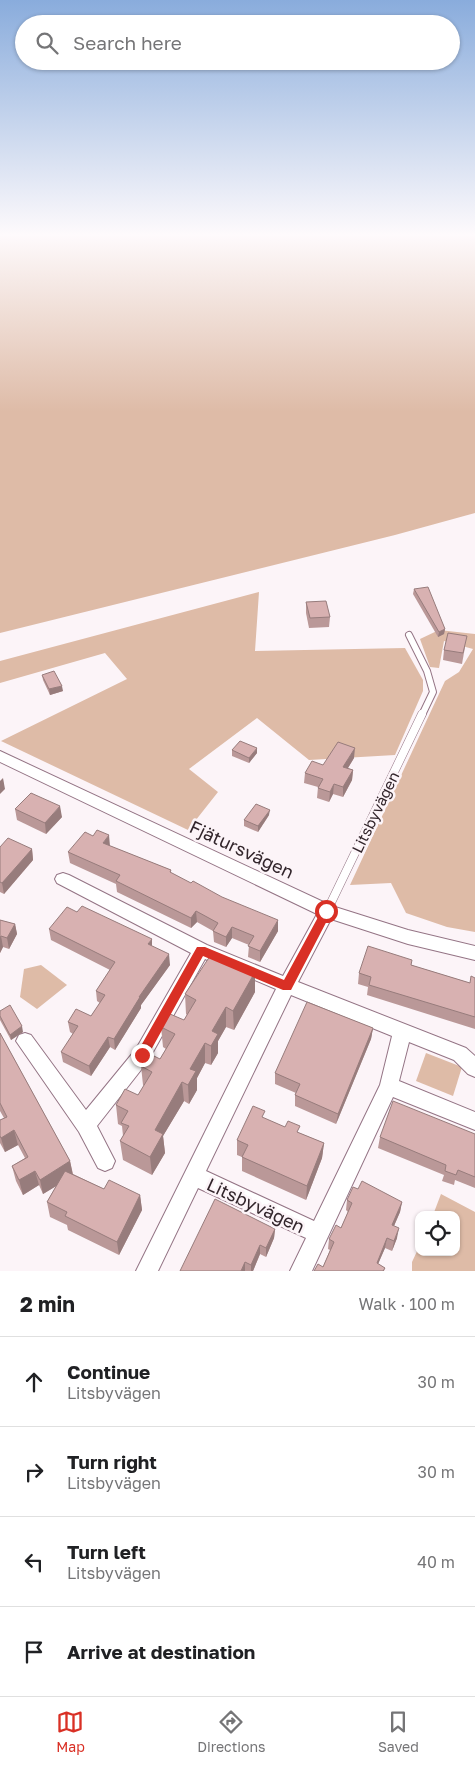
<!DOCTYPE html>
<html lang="en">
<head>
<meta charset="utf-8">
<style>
	body { margin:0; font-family:"Golos Text",sans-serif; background:#f2f2f2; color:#202124 }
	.controls { position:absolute; right:15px; bottom:15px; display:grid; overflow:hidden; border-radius:10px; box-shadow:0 1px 4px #0004 }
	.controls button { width:45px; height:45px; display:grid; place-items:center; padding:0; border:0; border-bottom:1px solid #e0e0e0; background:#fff; color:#202124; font:25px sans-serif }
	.stop { position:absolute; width:15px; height:15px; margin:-11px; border:4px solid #d93025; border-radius:50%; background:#fff }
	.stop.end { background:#d93025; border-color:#fff; box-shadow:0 1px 5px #0008 }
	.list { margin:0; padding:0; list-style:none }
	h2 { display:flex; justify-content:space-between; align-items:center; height:65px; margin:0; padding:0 20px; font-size:21px }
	h2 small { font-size:16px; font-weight:400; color:#757577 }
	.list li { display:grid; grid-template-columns:32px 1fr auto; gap:15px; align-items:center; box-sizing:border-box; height:90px; padding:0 20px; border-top:1px solid #e0e0e0 }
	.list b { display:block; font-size:19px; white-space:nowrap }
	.list p { margin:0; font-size:16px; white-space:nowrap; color:#757577 }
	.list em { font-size:16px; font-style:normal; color:#757577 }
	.icon { flex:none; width:28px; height:28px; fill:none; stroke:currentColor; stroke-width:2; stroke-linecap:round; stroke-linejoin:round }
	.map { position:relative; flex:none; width:475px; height:1271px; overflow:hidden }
	.search { position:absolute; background:#fff; box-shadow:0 1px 4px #0004; left:15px; right:15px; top:15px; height:55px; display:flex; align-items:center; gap:12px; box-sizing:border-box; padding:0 18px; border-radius:28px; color:#757577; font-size:19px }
	.sheet { height:425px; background:#fff }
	nav { display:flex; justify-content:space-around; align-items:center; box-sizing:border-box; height:70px; border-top:1px solid #e0e0e0; background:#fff; font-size:14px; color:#757577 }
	nav a { display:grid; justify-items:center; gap:2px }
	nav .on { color:#d93025 }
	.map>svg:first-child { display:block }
</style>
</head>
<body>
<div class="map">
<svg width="475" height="1271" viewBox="0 0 475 1271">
	<rect width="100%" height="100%" fill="#fcf4f8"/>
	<!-- green -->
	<g fill="#debba7">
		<path d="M0 234H475V513L395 535 0 633Z"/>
		<path d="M259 592 255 651 405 648 423 680V691L395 755 309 760 257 718 189 769 218 792 188 830 1 741 127 679 105 653 0 683V661Z"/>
		<path d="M439 630 475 634V932L447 927 406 913 391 883 350 885 445 681 459 672 473 649 444 641 439 668 430 667 420 639Z"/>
		<path d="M41 965 67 985 37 1009 20 997 24 969Z"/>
		<path d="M426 1053 462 1067 453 1096 416 1081Z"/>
		<path d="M441 1194 475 1212V1271H412V1262L419 1247V1252H456V1215H433Z"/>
	</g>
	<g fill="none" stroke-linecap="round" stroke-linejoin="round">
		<defs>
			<path id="service-far1" d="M409 635 427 671 433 692 422 715"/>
			<path id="service" d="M327 911 422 714"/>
			<path id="minor" d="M0 751 332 906 408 930 475 946V960L408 944 331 919 298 982 466 1048 475 1056V1077L468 1074 454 1060 409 1042 399 1081 475 1112V1130L393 1097 312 1271H290L306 1238 198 1188 158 1271H136L276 989 205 959 148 1061 97 1126 115 1161 112 1168 105 1171 98 1168 79 1132 16 1041 19 1035 25 1033 31 1035 86 1110 136 1049 191 953 57 883 55 879 57 875 63 873 69 875 207 945 283 976 317 914 0 762ZM291 995 392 1036 380 1085 314 1221 206 1171Z"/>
		</defs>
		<!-- service-far1 casing -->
		<use href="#service-far1" stroke="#947485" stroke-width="8"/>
		<!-- service casing -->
		<use href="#service" stroke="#947485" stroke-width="9"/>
		<!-- minor casing -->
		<use href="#minor" stroke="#947485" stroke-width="2"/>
		<!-- service-far1 -->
		<use href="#service-far1" stroke="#fff" stroke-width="6"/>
		<!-- service -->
		<use href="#service" stroke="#fff" stroke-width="8"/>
		<!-- minor -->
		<use href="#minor" fill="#fff" fill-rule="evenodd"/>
	</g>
	<!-- wall -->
	<g fill="#ba9898">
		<path d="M414 589 445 629 444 634 438 637 413 594Z"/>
		<path d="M306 602 330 617 329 627 309 628 306 613Z"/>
		<path d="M465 647 462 664 443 660 444 650Z"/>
		<path d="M42 675 63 691 50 695 43 680Z"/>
		<path d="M232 750 257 753 249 763 232 756Z"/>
		<path d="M354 758 348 768 353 770 352 780 343 797 333 794 329 802 317 798 318 787 304 783 305 773 323 765Z"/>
		<path d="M15 809 62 817 46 834 17 820Z"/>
		<path d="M269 815 258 832 244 826V820Z"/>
		<path d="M93 836 110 846 171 870V873L278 931 260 962 248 957 249 945 232 938 226 947 214 942 213 931 197 922 191 928 117 892 116 884 70 863 68 852Z"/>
		<path d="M0 847 32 849 33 860 4 894 0 892Z"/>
		<path d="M0 920 15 924 17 934 9 949 3 947 0 953Z"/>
		<path d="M49 929 152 946 170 965 141 1005V1008L115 1050 110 1047 91 1076 63 1062 61 1052 73 1034 70 1032 68 1022 91 1016 100 1003 97 1001 96 991 110 970 51 940Z"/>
		<path d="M411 965 470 983 475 978V1029L367 995 368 987 358 984 359 973Z"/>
		<path d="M255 972V992L234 1030 226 1027 218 1041V1053L211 1065 205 1063 197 1078V1090L189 1104 184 1101 163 1136 165 1153 152 1175 123 1160 120 1141 123 1136 122 1126 118 1124 116 1105 138 1095 144 1086 143 1085 141 1066 160 1059 166 1049 163 1047 161 1027 184 1020 187 1015 186 1014 185 994Z"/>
		<path d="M0 1011 23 1032 11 1040 0 1020Z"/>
		<path d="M373 1028 371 1039 336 1124 295 1106V1095L296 1093 275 1084V1073Z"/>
		<path d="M0 1033 70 1161 73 1174 104 1189 140 1195 142 1210 119 1255 68 1230 67 1225 50 1217 47 1202 56 1186 43 1194 39 1185 23 1195 16 1181 12 1166 25 1158 18 1145 5 1152 0 1143V1120L4 1118 0 1111Z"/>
		<path d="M265 1119 324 1143 322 1158 306 1200 242 1171V1157L237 1155V1140Z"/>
		<path d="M475 1134V1188L455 1180 454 1185 442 1181 444 1175 378 1148 380 1137Z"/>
		<path d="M358 1189 402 1202 400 1212 394 1226 397 1238 392 1251 385 1248 378 1264 385 1268 384 1271H314L323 1267 330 1250 328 1249 329 1239 341 1228 348 1212 346 1210 347 1200Z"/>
		<path d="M275 1229 274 1238 266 1257 260 1254 253 1271H180Z"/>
	</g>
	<!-- shaded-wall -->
	<g fill="#977c7c">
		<path d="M445 629 444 634 438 637 439 632Z"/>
		<path d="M62 686 63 691 50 695 49 689Z"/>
		<path d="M257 748V753L249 763V758Z"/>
		<path d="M355 748 354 758 343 776V767Z"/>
		<path d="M353 770 352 780 343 797V787Z"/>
		<path d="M3 778 5 789 0 794V781Z"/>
		<path d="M334 784 333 794 329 802 330 792Z"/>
		<path d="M60 806 62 817 46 834 45 823Z"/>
		<path d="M270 810 269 815 258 832V826Z"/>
		<path d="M109 835 110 846 103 843Z"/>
		<path d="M32 849 33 860 4 894 2 883Z"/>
		<path d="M196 911 197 922 191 928V918Z"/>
		<path d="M278 920V931L260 962V951Z"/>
		<path d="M15 924 17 934 9 949 7 938Z"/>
		<path d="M232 927V938L226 947V937Z"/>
		<path d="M1 936 3 947 0 953V938Z"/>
		<path d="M152 939V950L148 944Z"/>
		<path d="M169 954 170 965 141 1005V1008L115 1050 114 1039 139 997Z"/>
		<path d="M255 972V992L234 1030 233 1011Z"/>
		<path d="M226 1007V1027L218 1041V1053L211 1065V1046L212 1031Z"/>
		<path d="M22 1026 23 1032 11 1040 10 1035Z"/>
		<path d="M373 1028 371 1039 336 1124 338 1114Z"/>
		<path d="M108 1037 110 1047 91 1076 89 1066Z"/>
		<path d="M205 1043V1063L197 1078V1090L189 1104 188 1085 190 1069Z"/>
		<path d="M182 1082 184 1101 163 1136 165 1153 152 1175 150 1157 155 1130Z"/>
		<path d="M14 1130 18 1145 5 1152 1 1138Z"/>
		<path d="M324 1143 322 1158 306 1200 307 1186Z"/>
		<path d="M70 1161 73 1176 43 1194 40 1180Z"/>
		<path d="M35 1171 39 1185 23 1195 19 1180Z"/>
		<path d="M140 1195 142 1210 119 1255 117 1242Z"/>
		<path d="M402 1202 400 1212 390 1235 392 1225Z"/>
		<path d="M399 1228 397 1238 392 1251 394 1241Z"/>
		<path d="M275 1229 274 1238 266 1257V1248Z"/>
		<path d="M387 1238 385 1248 375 1271 377 1263Z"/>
		<path d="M260 1245V1254L253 1271H251V1265Z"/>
		<path d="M245 1262V1271H241Z"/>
	</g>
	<!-- building -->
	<g fill="#d8b1b1" stroke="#977c7c">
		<path d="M428 587 445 629 439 632 414 589Z"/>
		<path d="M326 601 330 617 310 618 306 602Z"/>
		<path d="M448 633 467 636 463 653 444 650Z"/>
		<path d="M54 671 62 686 49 689 42 675Z"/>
		<path d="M240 741 257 748 249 758 232 750Z"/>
		<path d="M338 742 355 748 343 767 353 770 343 787 334 784 330 792 318 788 323 779 305 773 312 761 323 765Z"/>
		<path d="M31 793 60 806 45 823 15 809Z"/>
		<path d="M256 804 270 810 258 826 244 820Z"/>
		<path d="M97 830 109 835 103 843 171 870 170 872 191 883 193 881 222 897 278 920 260 951 248 946 254 936 232 927 226 937 213 931 218 923 196 911 191 918 116 881 120 875 68 852 85 832 93 836Z"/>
		<path d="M8 838 32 849 2 883 0 882V847Z"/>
		<path d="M82 906 152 939 148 944 169 954 139 997H140L114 1039 108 1037 89 1066 61 1052 78 1026 68 1022 76 1009 91 1016 105 995 96 991 115 962 49 929 67 907 77 912Z"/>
		<path d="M0 920 15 924 7 938 1 936 0 938Z"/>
		<path d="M368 946 412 960 411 965 470 983 471 976 475 978V1017L369 985 371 977 359 973Z"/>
		<path d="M212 953 255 972 233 1011 226 1007 212 1031 218 1034 211 1046 205 1043 190 1069 196 1071 188 1085 182 1082 155 1130 163 1134 150 1157 120 1141 129 1126 121 1123 128 1111 116 1105 125 1089 138 1095 152 1072 141 1066 148 1053 160 1059 175 1034 161 1027 170 1014 184 1020 196 1000 185 994Z"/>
		<path d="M307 1002 373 1028 338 1114 295 1095 300 1084 275 1073Z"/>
		<path d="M10 1005 22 1026 10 1035 0 1016V1011Z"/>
		<path d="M0 1033 70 1161 40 1180 35 1171 19 1180 12 1166 28 1157 14 1130 1 1138 0 1136V1120L7 1117 0 1103Z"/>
		<path d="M393 1101 475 1134V1177L458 1170 456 1175 445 1171 446 1165 380 1137Z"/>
		<path d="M253 1106 265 1111 262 1117 285 1127 288 1121 300 1126 297 1132 324 1143 307 1186 242 1157 248 1145 237 1140Z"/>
		<path d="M65 1171 104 1189 109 1180 140 1195 117 1242 65 1216 67 1212 47 1202Z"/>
		<path d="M362 1181 402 1202 392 1225 399 1228 394 1241 387 1238 377 1263 385 1268 383 1271H314L318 1264 323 1267 334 1242 329 1239 336 1225 341 1228 352 1203 347 1200 353 1187 358 1189Z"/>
		<path d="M215 1199 275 1229 266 1248 260 1245 251 1265 245 1262 241 1271H180Z"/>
	</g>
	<!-- sky -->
	<linearGradient id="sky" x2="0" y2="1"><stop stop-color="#89acdc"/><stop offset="0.57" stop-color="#fefafc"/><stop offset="1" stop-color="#fefafc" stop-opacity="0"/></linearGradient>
	<rect width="475" height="412" fill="url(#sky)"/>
	<!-- route -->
	<path fill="#d93025" d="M326 907 332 911 291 990H283L203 956 146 1059 142 1060 138 1059 136 1055 138 1051 197 947H205L284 980 323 908Z"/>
	<g text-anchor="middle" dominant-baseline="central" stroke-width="5" stroke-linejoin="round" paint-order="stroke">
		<!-- street labels -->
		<g font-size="15" fill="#32252b" stroke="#fcf4f8">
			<text transform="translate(375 812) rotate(-64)">Litsbyvägen</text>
		</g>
		<!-- near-street labels -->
		<g font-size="18" fill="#32252b" stroke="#fcf4f8">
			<text transform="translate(242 849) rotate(25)">Fjätursvägen</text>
			<text transform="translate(256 1205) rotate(25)">Litsbyvägen</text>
		</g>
	</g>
</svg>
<div class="controls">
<button><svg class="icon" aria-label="locate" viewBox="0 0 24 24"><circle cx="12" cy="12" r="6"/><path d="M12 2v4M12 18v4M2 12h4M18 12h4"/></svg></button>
</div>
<div class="stop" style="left:326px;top:911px"></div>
<div class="stop end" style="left:142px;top:1055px"></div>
<div class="search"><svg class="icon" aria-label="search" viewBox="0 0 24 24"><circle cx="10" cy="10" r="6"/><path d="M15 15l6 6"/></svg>Search here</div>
</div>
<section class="sheet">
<h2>2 min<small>Walk · 100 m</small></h2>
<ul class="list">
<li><svg class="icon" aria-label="ahead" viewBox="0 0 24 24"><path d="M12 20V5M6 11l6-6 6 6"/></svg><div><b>Continue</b><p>Litsbyvägen</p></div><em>30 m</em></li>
<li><svg class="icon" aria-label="right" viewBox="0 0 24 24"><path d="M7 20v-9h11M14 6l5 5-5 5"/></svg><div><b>Turn right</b><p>Litsbyvägen</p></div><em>30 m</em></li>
<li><svg class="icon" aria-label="left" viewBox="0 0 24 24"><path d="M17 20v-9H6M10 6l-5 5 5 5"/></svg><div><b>Turn left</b><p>Litsbyvägen</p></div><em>40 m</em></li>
<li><svg class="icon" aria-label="arrive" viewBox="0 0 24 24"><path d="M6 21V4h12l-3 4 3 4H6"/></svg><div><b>Arrive at destination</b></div></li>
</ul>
</section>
<nav>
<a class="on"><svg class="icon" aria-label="map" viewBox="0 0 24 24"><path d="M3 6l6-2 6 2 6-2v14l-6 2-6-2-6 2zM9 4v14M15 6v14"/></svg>Map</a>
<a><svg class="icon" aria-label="directions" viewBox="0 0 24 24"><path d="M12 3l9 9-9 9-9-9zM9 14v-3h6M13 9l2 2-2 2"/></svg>Directions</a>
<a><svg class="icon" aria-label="saved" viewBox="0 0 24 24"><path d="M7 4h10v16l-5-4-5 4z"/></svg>Saved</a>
</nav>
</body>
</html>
